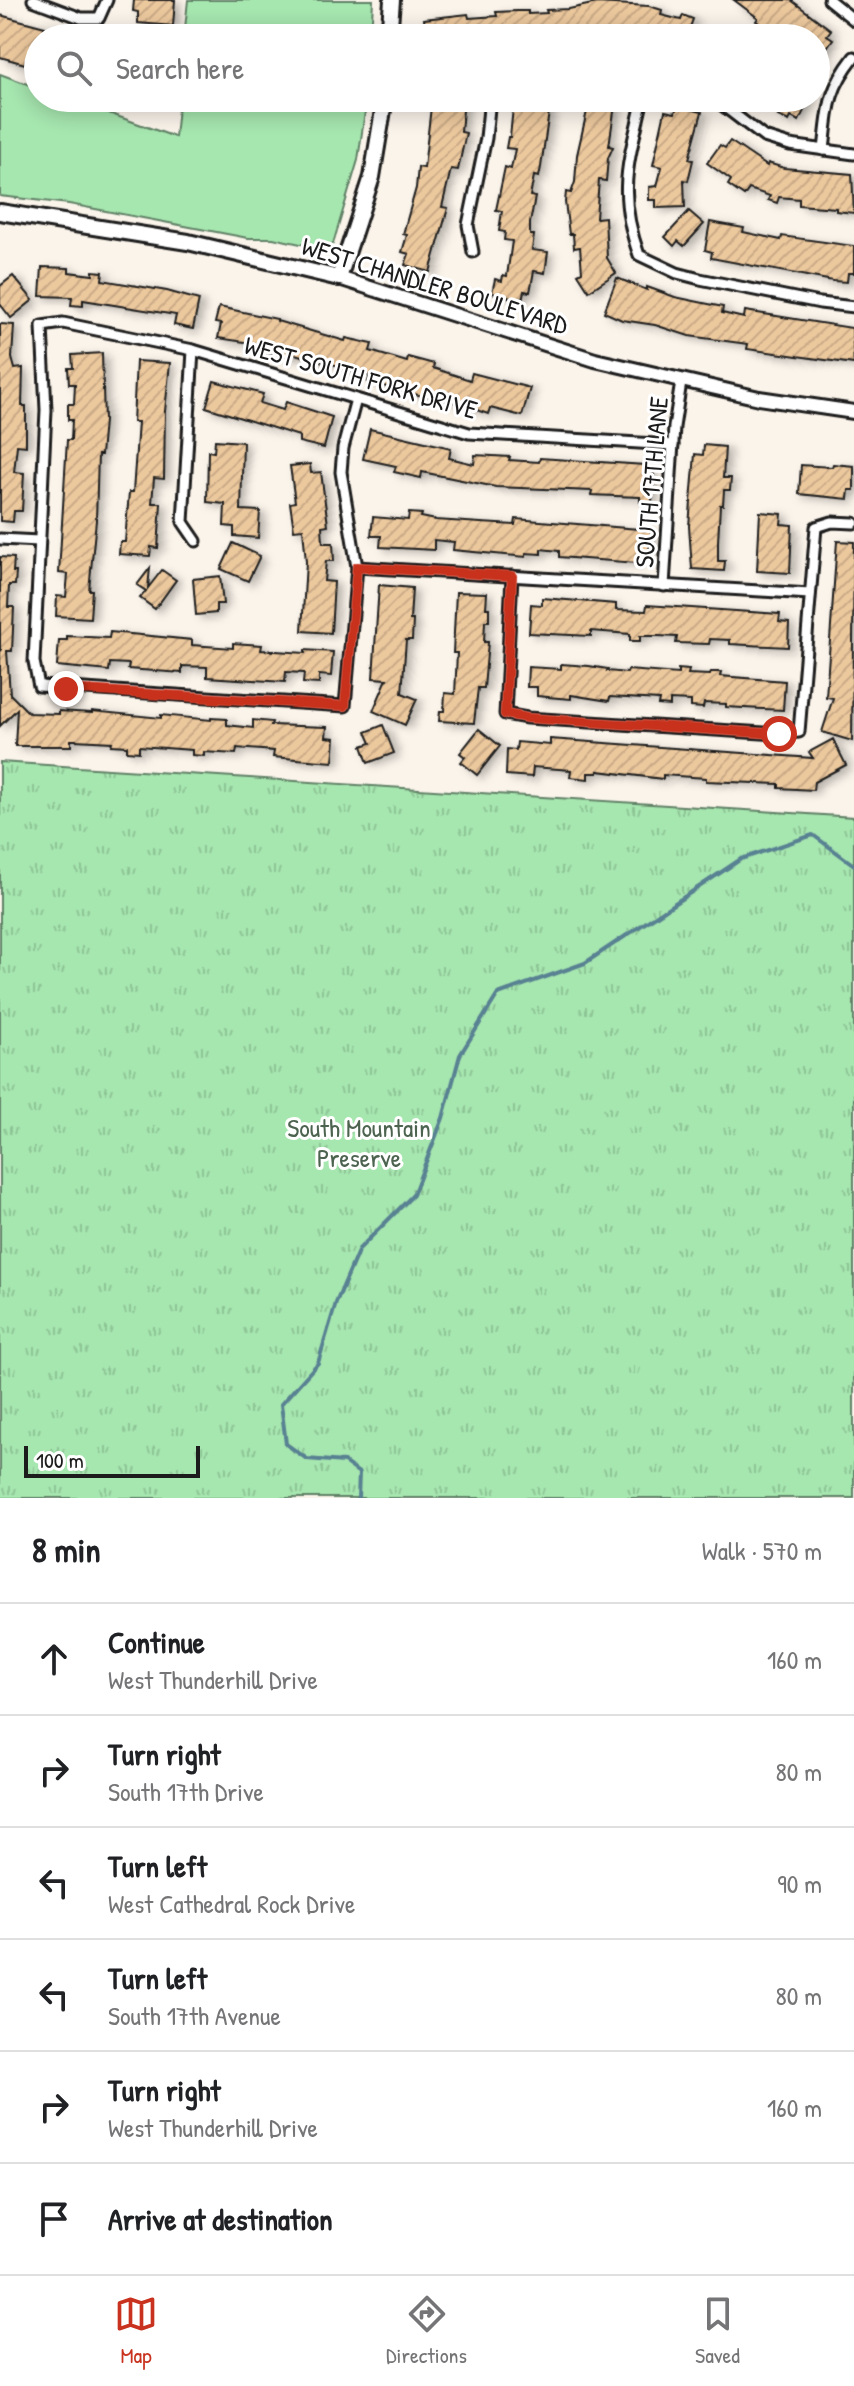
<!DOCTYPE html>
<html lang="en">
<head>
<meta charset="utf-8">
<style>
	body { margin:0; font-family:"Patrick Hand",sans-serif; background:#f6f6f6; color:#202124 }
	.scale { position:absolute; left:24px; bottom:20px; width:176px; box-sizing:border-box; padding-left:8px; border:4px solid #1c1c1c; border-top:0; font-size:22px; line-height:28px; white-space:nowrap; color:#1c1c1c; -webkit-text-stroke:6px #fff; paint-order:stroke }
	.stop { position:absolute; width:24px; height:24px; margin:-18px; border:6px solid #c8321e; border-radius:50%; background:#fff }
	.stop.end { background:#c8321e; border-color:#fff; box-shadow:0 2px 8px #0008 }
	.list { margin:0; padding:0; list-style:none }
	h2 { display:flex; justify-content:space-between; align-items:center; height:104px; margin:0; padding:0 32px; font-size:34px }
	h2 small { font-size:26px; font-weight:400; color:#757577 }
	.list li { display:grid; grid-template-columns:52px 1fr auto; gap:24px; align-items:center; box-sizing:border-box; height:112px; padding:0 32px; border-top:2px solid #e0e0e0 }
	.list b { display:block; font-size:30px; white-space:nowrap }
	.list p { margin:0; font-size:26px; white-space:nowrap; color:#757577 }
	.list em { font-size:26px; font-style:normal; color:#757577 }
	.icon { flex:none; width:44px; height:44px; fill:none; stroke:currentColor; stroke-width:2; stroke-linecap:round; stroke-linejoin:round }
	.map { position:relative; flex:none; width:854px; height:1498px; overflow:hidden }
	.search { position:absolute; background:#fff; box-shadow:0 4px 20px #0003; left:24px; right:24px; top:24px; height:88px; display:flex; align-items:center; gap:20px; box-sizing:border-box; padding:0 28px; border-radius:44px; color:#757577; font-size:30px }
	.sheet { height:776px; background:#fff }
	nav { display:flex; justify-content:space-around; align-items:center; box-sizing:border-box; height:112px; border-top:2px solid #e0e0e0; background:#fff; font-size:22px; color:#757577 }
	nav a { display:grid; justify-items:center; gap:4px }
	nav .on { color:#c8321e }
	.map>svg:first-child { display:block }
</style>
</head>
<body>
<div class="map">
<svg width="854" height="1498" viewBox="0 0 854 1498">
	<defs>
		<pattern id="park-tufts" width="24" height="20" patternUnits="userSpaceOnUse" patternTransform="scale(2)"><rect width="24" height="20" fill="#a6e6af"/><path d="M3 7l-1-3M5 7V3M7 7l1-3M15 17l-1-3M17 17v-4M19 17l1-3" fill="none" stroke="#8ec596"/></pattern>
		<pattern id="building-hatch" width="6" height="6" patternUnits="userSpaceOnUse" patternTransform="scale(2)"><rect width="6" height="6" fill="#ecc89d"/><path d="M-1 1l2-2M0 6l6-6M5 7l2-2" fill="none" stroke="#caab87"/></pattern>
		<filter id="shadow"><feDropShadow dx="5.5" dy="3" stdDeviation="4" flood-color="#0004"/></filter>
	</defs>
	<rect width="100%" height="100%" fill="#fbf4eb"/>
	<filter id="ink" filterUnits="userSpaceOnUse"><feTurbulence type="fractalNoise" baseFrequency=".0125" numOctaves="2"/><feDisplacementMap in="SourceGraphic" scale="16" xChannelSelector="R" yChannelSelector="G"/><feConvolveMatrix kernelMatrix="1 2 1 2 8 2 1 2 1" color-interpolation-filters="sRGB"/></filter>
	<g filter="url(#ink)">
		<!-- grass -->
		<g fill="#a6e6af" stroke="#618166" stroke-width="2">
			<path d="M188 0H373L371 38H184Z"/>
			<path d="M0 74 38 88V98H67L175 137 179 98H367L358 160 333 244 319 248 273 238H248L69 204 0 196Z"/>
		</g>
		<!-- park -->
		<path fill="url(#park-tufts)" stroke="#618166" stroke-width="2" d="M0 762 854 817V1498H0Z"/>
		<g fill="none" stroke-linecap="round" stroke-linejoin="round">
			<!-- stream -->
			<path stroke="#588192" stroke-width="4" d="M358 1498 359 1473 344 1462 307 1459 286 1444 281 1404 318 1363 336 1303 359 1249 413 1195 443 1118 460 1055 498 994 585 963 741 859 813 835 854 865"/>
		</g>
		<!-- building -->
		<g fill="url(#building-hatch)" stroke="#1c1c1c" stroke-width="2" filter="url(#shadow)">
			<path d="M134 0H175L173 26 138 23V12L133 11Z"/>
			<path d="M734 0H791L831 30 827 35 833 39 816 62V38H781L756 21 758 18Z"/>
			<path d="M597 3 649 6 662 10 661 15 681 20 683 15 693 19 686 38H653L654 32 634 31V38H426L424 19 468 14 469 18 497 16 496 12 517 11H528V14L547 13 546 10 569 9Z"/>
			<path d="M0 15 45 27 42 38H38L36 59 27 57 25 64 0 57Z"/>
			<path d="M432 98 464 99 461 132 466 133 458 170 451 169 442 207 448 208 430 272 405 265 409 254 402 252 407 235 403 234 416 188 418 167 424 168Z"/>
			<path d="M514 98H551L541 167 539 177 534 176 530 196 535 197 530 223V235H534L532 250 548 252 545 273 534 271 530 292 524 291 522 300 492 293 495 279 502 281 503 275 507 276 512 241 504 240 505 232 499 231 502 211 496 210 505 167 511 169 515 149 506 148 508 137H510Z"/>
			<path d="M590 98H616L609 146 613 147 608 158 606 181 599 180 596 218 605 217 607 258 616 273 589 291 578 274 582 272 580 247 574 248 573 234H569L565 202 566 192 571 193 575 182 577 155Z"/>
			<path d="M761 98H810L799 121 791 117 789 121 778 116 780 113Z"/>
			<path d="M677 106 702 112 689 159 693 160 688 181 684 180 685 207 656 208V200H649V187L657 186 662 167 653 165 665 111 675 113Z"/>
			<path d="M730 141 767 166 768 163 784 168 852 174 854 213 836 211V208L799 205V199L779 197 777 203 768 200 770 196 749 189 744 196 728 185 731 180 707 163 720 145 725 148Z"/>
			<path d="M689 211 704 224 684 246 678 241 674 246 665 237Z"/>
			<path d="M710 222 744 228 743 232 781 240 782 236 854 246V273H848L847 282 833 281 711 258 712 252 705 250Z"/>
			<path d="M42 267 69 268V272L93 275V271L103 272 102 280 167 291 199 300 193 329 174 325 176 315 83 300V306L71 305 72 297 40 296Z"/>
			<path d="M13 276 33 300 11 318 0 304V286Z"/>
			<path d="M617 278 647 290V287L675 297 723 307 722 313 744 318 745 311 852 328 854 364 747 349 748 344 689 336 655 325 622 320 604 312Z"/>
			<path d="M219 307 277 319V321L345 341 346 338 372 344 370 351 407 362 408 357 434 364 433 368 470 380 472 373 530 388 522 416 490 408 488 414 427 393 426 397 368 382 370 376 339 369V366L291 353 290 358 257 349 258 344 218 338 221 324 215 323Z"/>
			<path d="M0 324 14 325 12 358 15 369 23 368 22 406H26V446L17 445 14 472 24 473 22 511H14L13 522 0 521Z"/>
			<path d="M102 353 104 421 101 455H98L96 520 89 590H92L90 618 56 616 57 596 66 597 68 574 59 573 67 440H71L72 420H68V404H74L75 384H69L68 368H73L72 355Z"/>
			<path d="M136 361 170 363 165 411 164 479 154 478 152 503H161L158 548 151 547 150 556 119 554 120 542H125L129 492H133L138 422H133Z"/>
			<path d="M214 381 263 394 260 403 283 410 286 402 332 417 324 448 299 442V436L206 407Z"/>
			<path d="M370 429 451 448 449 458 474 464 475 455 510 457 509 460 539 462 540 458 645 465V472H654L652 503 640 502V497L591 495 592 491 496 487 422 472 421 478 394 472 396 466 363 459Z"/>
			<path d="M215 440 243 442 241 510 260 511 258 538 234 536V527L224 526 225 504 207 502 208 451 214 452Z"/>
			<path d="M704 445 725 447 723 478H731L730 490H724L723 505H720L718 542V561H725L724 571 692 569 689 526 695 454 703 455Z"/>
			<path d="M310 464 311 473 321 472 328 525 322 526 323 543H333L334 561H326L324 581 334 582 331 633 302 631 306 562 303 529 294 530 290 503 295 502 290 466Z"/>
			<path d="M833 464 854 466V490H849L848 499 799 494 801 465 832 467Z"/>
			<path d="M760 512 782 514 781 524 792 525 790 573 757 571Z"/>
			<path d="M409 513 422 514 421 517 436 520 481 523 515 525 516 519 651 530 649 554H638L637 563 559 557V551L541 549V554L526 553V557L453 550 454 542 434 540V550L380 547 381 536H371L373 517 408 520Z"/>
			<path d="M837 541 854 542 852 741 822 732 833 698 826 697Z"/>
			<path d="M233 543 260 556 248 581 221 569Z"/>
			<path d="M0 557 14 558 13 572H16L15 585H9L8 607H14L12 651H7L10 694 29 713 59 714V711L92 713V711L161 718V715L211 720V718L227 719V725L253 728V720L272 722 271 725 327 727 326 737 335 738 333 762 273 757 274 751 237 748 236 754 204 752V756L192 755V750L139 746V752L127 751V746L111 745 112 742 75 740H71V746H15L17 709 0 726V651L2 650H0Z"/>
			<path d="M150 568 148 588 162 570 176 580 155 609 140 598 146 591 137 585Z"/>
			<path d="M220 576 223 604H216V613L196 615 193 579Z"/>
			<path d="M379 585 412 588 410 620H413L412 640H406L402 693 417 699 405 725 373 711 387 679 373 678Z"/>
			<path d="M456 592 487 593 486 608H489V621H485L484 642H488L484 688H478L474 723 439 721 440 711H444L445 693 455 694 457 653H453Z"/>
			<path d="M542 598 616 604V610L646 611 647 605 780 614 779 622 789 623 788 647 730 644V640L710 639 709 644 676 643 677 637 658 636H640V641H630V634L591 631V636L529 633 531 604 542 605Z"/>
			<path d="M110 632 192 640V645L233 648V643L262 645 261 650 305 653V650L333 652 331 676 319 675V684L303 683 304 673 286 672 285 682 207 677V667L182 666V673L128 669 129 664 110 663 109 671 57 666 59 640H67V636L109 638Z"/>
			<path d="M561 664 589 666 608 669 607 671 627 673 628 670 678 674V669L689 670 688 674 710 675 711 672H721L720 676 785 681 783 710 726 707V704L704 703 703 708 691 707V701L670 700V706L658 705 659 700 610 697 609 701 571 695V699L559 698 537 696V687H527L528 667 561 669Z"/>
			<path d="M383 725 394 753 368 763 362 746 371 743 366 732Z"/>
			<path d="M479 729 500 746 477 775 461 762 465 757 460 753Z"/>
			<path d="M550 739 813 758 809 752 833 739 846 765 814 782 813 790 779 788V784L706 781V778L663 775V779L598 771V773H588V779L570 777 571 770 533 767 532 777 506 775 507 749 516 750 517 742 550 745Z"/>
		</g>
		<g fill="none" stroke-linecap="round" stroke-linejoin="round">
			<defs>
				<g id="minor">
					<path d="M33 0 81 18H99L107 0"/>
					<path d="M829 0 854 20"/>
					<path d="M643 98C629 162 616 190 639 255L677 273 700 279 820 303 854 307"/>
					<path d="M713 98 764 137 790 145 854 154"/>
					<path d="M824 150C829 108 827 92 854 57"/>
					<path d="M473 252 468 225 486 138 490 98"/>
					<path d="M193 350 183 522 196 541"/>
					<path d="M356 399 343 448 341 472 357 567 345 706 39 686 34 662 46 410 42 326 63 323 193 350 469 433 673 445"/>
					<path d="M0 539 39 541"/>
					<path d="M357 567 810 594"/>
					<path d="M512 576 505 714 527 718 779 734 799 732 816 527 832 522 854 523"/>
					<path d="M664 586 674 427 681 382"/>
				</g>
				<path id="tertiary" d="M339 278 595 360 759 398 854 412"/>
				<g id="secondary">
					<path d="M389 38 392 0"/>
					<path d="M0 212 188 242 339 278 372 177 385 98"/>
				</g>
			</defs>
			<!-- minor casing -->
			<use href="#minor" stroke="#1c1c1c" stroke-width="15"/>
			<!-- tertiary casing -->
			<use href="#tertiary" stroke="#1c1c1c" stroke-width="18"/>
			<!-- secondary casing -->
			<use href="#secondary" stroke="#1c1c1c" stroke-width="20"/>
			<!-- minor -->
			<use href="#minor" stroke="#fff" stroke-width="9"/>
			<!-- tertiary -->
			<use href="#tertiary" stroke="#fff" stroke-width="12"/>
			<!-- secondary -->
			<use href="#secondary" stroke="#fff" stroke-width="14"/>
		</g>
	</g>
	<g fill="none" stroke-linecap="round" stroke-linejoin="round" filter="url(#ink)">
		<!-- route -->
		<path stroke="#c8321e" stroke-width="10" d="M66 689 345 706 357 567 512 576 505 714 527 718 779 734"/>
	</g>
	<g text-anchor="middle" dominant-baseline="central" stroke-width="6" stroke-linejoin="round" paint-order="stroke">
		<!-- street labels -->
		<g font-size="26" fill="#1c1c1c" stroke="#fff">
			<text transform="translate(435 285) rotate(17)">WEST CHANDLER BOULEVARD</text>
			<text transform="translate(361 377) rotate(16)">WEST SOUTH FORK DRIVE</text>
			<text transform="translate(651 482) rotate(-85)">SOUTH 17TH LANE</text>
		</g>
		<!-- park labels -->
		<g font-size="26" fill="#4c634f" stroke="#fff">
			<text x="359" y="1127">South Mountain<tspan x="359" dy="30">Preserve</tspan></text>
		</g>
	</g>
</svg>
<div class="scale">100 m</div>
<div class="stop" style="left:779px;top:734px"></div>
<div class="stop end" style="left:66px;top:689px"></div>
<div class="search"><svg class="icon" aria-label="search" viewBox="0 0 24 24"><circle cx="10" cy="10" r="6"/><path d="M15 15l6 6"/></svg>Search here</div>
</div>
<section class="sheet">
<h2>8 min<small>Walk · 570 m</small></h2>
<ul class="list">
<li><svg class="icon" aria-label="ahead" viewBox="0 0 24 24"><path d="M12 20V5M6 11l6-6 6 6"/></svg><div><b>Continue</b><p>West Thunderhill Drive</p></div><em>160 m</em></li>
<li><svg class="icon" aria-label="right" viewBox="0 0 24 24"><path d="M7 20v-9h11M14 6l5 5-5 5"/></svg><div><b>Turn right</b><p>South 17th Drive</p></div><em>80 m</em></li>
<li><svg class="icon" aria-label="left" viewBox="0 0 24 24"><path d="M17 20v-9H6M10 6l-5 5 5 5"/></svg><div><b>Turn left</b><p>West Cathedral Rock Drive</p></div><em>90 m</em></li>
<li><svg class="icon" aria-label="left" viewBox="0 0 24 24"><path d="M17 20v-9H6M10 6l-5 5 5 5"/></svg><div><b>Turn left</b><p>South 17th Avenue</p></div><em>80 m</em></li>
<li><svg class="icon" aria-label="right" viewBox="0 0 24 24"><path d="M7 20v-9h11M14 6l5 5-5 5"/></svg><div><b>Turn right</b><p>West Thunderhill Drive</p></div><em>160 m</em></li>
<li><svg class="icon" aria-label="arrive" viewBox="0 0 24 24"><path d="M6 21V4h12l-3 4 3 4H6"/></svg><div><b>Arrive at destination</b></div></li>
</ul>
</section>
<nav>
<a class="on"><svg class="icon" aria-label="map" viewBox="0 0 24 24"><path d="M3 6l6-2 6 2 6-2v14l-6 2-6-2-6 2zM9 4v14M15 6v14"/></svg>Map</a>
<a><svg class="icon" aria-label="directions" viewBox="0 0 24 24"><path d="M12 3l9 9-9 9-9-9zM9 14v-3h6M13 9l2 2-2 2"/></svg>Directions</a>
<a><svg class="icon" aria-label="saved" viewBox="0 0 24 24"><path d="M7 4h10v16l-5-4-5 4z"/></svg>Saved</a>
</nav>
</body>
</html>
